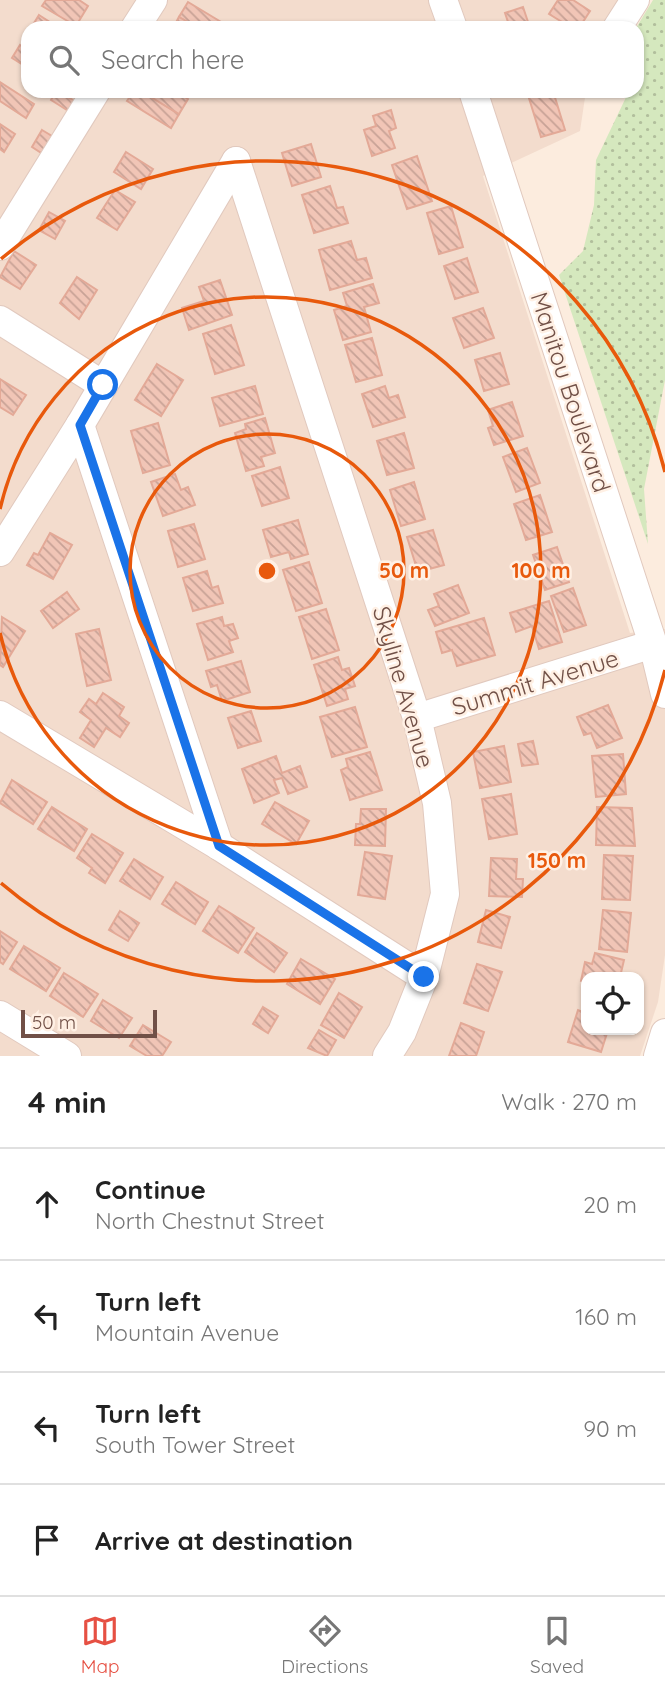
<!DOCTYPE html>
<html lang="en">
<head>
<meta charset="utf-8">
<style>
	body { margin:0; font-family:Quicksand,sans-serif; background:#f6f6f6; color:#222 }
	.controls { position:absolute; right:21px; bottom:21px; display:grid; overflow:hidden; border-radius:14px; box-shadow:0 2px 5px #0004 }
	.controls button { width:63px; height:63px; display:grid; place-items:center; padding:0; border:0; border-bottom:2px solid #e0e0e0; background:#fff; color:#222; font:35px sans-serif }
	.scale { position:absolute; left:21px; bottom:18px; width:136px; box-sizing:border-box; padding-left:7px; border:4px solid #715047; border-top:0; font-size:19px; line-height:24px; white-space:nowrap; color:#715047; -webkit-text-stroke:5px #fff0e4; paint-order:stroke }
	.stop { position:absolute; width:21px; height:21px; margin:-16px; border:5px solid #1a73e8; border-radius:50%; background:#fff }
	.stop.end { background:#1a73e8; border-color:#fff; box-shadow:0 2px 7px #0008 }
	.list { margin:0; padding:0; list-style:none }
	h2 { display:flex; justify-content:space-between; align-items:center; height:91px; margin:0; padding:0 28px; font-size:30px }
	h2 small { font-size:23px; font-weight:400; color:#767676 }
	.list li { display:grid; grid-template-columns:46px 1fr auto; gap:21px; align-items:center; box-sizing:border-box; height:112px; padding:0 28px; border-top:2px solid #e0e0e0 }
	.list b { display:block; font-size:26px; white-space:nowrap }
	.list p { margin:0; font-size:23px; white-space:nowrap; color:#767676 }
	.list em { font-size:23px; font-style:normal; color:#767676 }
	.icon { flex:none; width:38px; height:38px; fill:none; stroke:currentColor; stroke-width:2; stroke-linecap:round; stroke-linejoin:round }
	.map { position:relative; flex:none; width:665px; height:1056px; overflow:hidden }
	.search { position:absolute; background:#fff; box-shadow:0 2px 5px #0004; left:21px; right:21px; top:21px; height:77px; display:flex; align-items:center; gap:18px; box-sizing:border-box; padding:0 24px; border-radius:21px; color:#767676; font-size:26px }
	.sheet { height:539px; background:#fff }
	nav { display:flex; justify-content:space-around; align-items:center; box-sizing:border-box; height:98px; border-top:2px solid #e0e0e0; background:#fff; font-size:19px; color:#767676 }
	nav a { display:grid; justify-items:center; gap:4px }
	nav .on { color:#e65043 }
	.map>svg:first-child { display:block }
</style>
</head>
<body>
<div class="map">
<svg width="665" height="1056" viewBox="0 0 665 1056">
	<defs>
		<pattern id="green-dots" width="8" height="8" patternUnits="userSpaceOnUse" patternTransform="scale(1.75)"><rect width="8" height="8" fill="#d5e8be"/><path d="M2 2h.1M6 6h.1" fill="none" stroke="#b1be9c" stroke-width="1.8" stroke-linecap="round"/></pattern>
		<pattern id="building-back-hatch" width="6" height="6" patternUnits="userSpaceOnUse" patternTransform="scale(1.75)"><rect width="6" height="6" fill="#f1c5b6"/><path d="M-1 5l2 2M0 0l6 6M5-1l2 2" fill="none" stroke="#c8a296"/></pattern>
	</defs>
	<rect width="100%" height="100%" fill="#fcecde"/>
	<!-- residential -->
	<path fill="#f3dccd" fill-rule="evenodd" d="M0 0H618L600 28H28V91H586L580 131 483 176 630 633 665 629V955L658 1002 640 1056H0ZM586 977H639V1030H586Z"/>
	<!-- green -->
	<path fill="url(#green-dots)" d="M653 0H665V380L644 489 648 544 559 275 583 251 594 205 596 160 629 91H637L636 28Z"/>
	<!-- building -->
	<g fill="url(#building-back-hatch)" stroke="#e3a997" stroke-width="2">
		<path d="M46 0H79L88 6 76 26 42 6Z"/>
		<path d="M558 0H573L590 11 579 28H572L549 14Z"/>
		<path d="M188 2 231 28H198L179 17Z"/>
		<path d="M523 7 530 28H510L505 13Z"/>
		<path d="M39 15 59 28H31Z"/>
		<path d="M179 17 198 28H173Z"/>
		<path d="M20 45 28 50V68L12 58Z"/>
		<path d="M0 82 34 104 26 118 0 101Z"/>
		<path d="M56 91 77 102 70 112 51 100Z"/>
		<path d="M134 91H141L179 114 171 128 127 101Z"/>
		<path d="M141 91H175L188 99 179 114Z"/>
		<path d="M542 91H553L565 130 541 137 528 95Z"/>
		<path d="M391 110 396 128 389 131 395 148 372 156 364 130 376 126 373 116Z"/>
		<path d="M0 124 15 134 4 152 0 149Z"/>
		<path d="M42 130 57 139 46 156 32 147Z"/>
		<path d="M311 144 321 177 292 186 282 153Z"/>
		<path d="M126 152 153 169 141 189 114 172Z"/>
		<path d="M417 156 432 201 407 209 392 165Z"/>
		<path d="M330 186 337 208 343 207 348 223 314 233 302 195Z"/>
		<path d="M115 190 135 202 117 230 97 218Z"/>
		<path d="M451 206 463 247 439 254 427 213Z"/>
		<path d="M49 212 65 221 55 239 39 230Z"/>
		<path d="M351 241 357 260 366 258 372 278 330 290 319 250Z"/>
		<path d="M14 251 36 265 20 289 0 277Z"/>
		<path d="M467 258 478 292 455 299 444 266Z"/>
		<path d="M77 277 97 290 79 319 60 303Z"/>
		<path d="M220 280 232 315 189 330 182 308 204 301 199 287Z"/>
		<path d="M373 284 379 303 364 307 371 332 343 340 334 310 347 306 343 293Z"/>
		<path d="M483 308 494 338 464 348 453 318Z"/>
		<path d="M231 325 244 365 215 374 203 334Z"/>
		<path d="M372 338 382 375 356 382 345 345Z"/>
		<path d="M500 353 509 384 484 391 475 360Z"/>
		<path d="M157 364 183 380 161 416 135 400Z"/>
		<path d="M0 379 26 395 13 415 0 407Z"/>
		<path d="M255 386 263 414 220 426 212 398Z"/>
		<path d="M385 386 389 398 398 395 405 417 373 427 362 394Z"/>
		<path d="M512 402 523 436 494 445 488 428 493 426 488 410Z"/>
		<path d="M265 418 275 453 261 457 264 466 246 471 235 433 246 429 245 424Z"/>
		<path d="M158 423 170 465 143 473 131 431Z"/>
		<path d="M404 433 414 468 387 475 377 441Z"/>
		<path d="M527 448 540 483 516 492 503 457Z"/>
		<path d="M280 467 289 498 262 506 252 476Z"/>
		<path d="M175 474 181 490 188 487 195 505 163 516 151 482Z"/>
		<path d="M414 482 425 519 401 526 390 490Z"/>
		<path d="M540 495 552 532 526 540 514 504Z"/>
		<path d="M298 520 308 554 291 559 289 552 271 557 263 530Z"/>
		<path d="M194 524 205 559 178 567 168 531Z"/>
		<path d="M433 530 444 565 418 572 407 537Z"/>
		<path d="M50 533 72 545 53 579 27 565 34 553 38 555Z"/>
		<path d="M557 547 569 582 545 590 533 555Z"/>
		<path d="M309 562 322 603 296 611 283 570Z"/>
		<path d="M207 571 212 588 218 586 223 603 193 611 183 578Z"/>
		<path d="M458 585 469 613 435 626 428 610 439 606 434 594Z"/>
		<path d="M573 588 586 625 564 632 551 596Z"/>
		<path d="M67 592 79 609 53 628 41 611Z"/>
		<path d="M549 601 562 642 539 649 532 626 516 632 510 613Z"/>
		<path d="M326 609 339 650 312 659 299 617Z"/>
		<path d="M2 617 25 631 3 667 0 665Z"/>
		<path d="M222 617 224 626 233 624 238 638 229 641 233 652 208 660 197 624Z"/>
		<path d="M484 618 495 655 457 666 452 650 442 653 436 632Z"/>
		<path d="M99 629 111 680 87 686 76 634Z"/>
		<path d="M338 657 342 670 349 668 355 686 345 689 348 699 327 706 314 665Z"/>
		<path d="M241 661 250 692 222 701 217 685 211 687 206 671Z"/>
		<path d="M103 693 124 707 119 716 129 723 120 737 106 728 94 747 80 738 91 720 80 712 89 699 96 704Z"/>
		<path d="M608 705 622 738 597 748 591 733 584 735 577 717Z"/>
		<path d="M355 707 367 747 332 757 320 717Z"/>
		<path d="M251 711 261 741 238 748 228 718Z"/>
		<path d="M533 741 538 764 522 766 518 744Z"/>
		<path d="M504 746 511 782 480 788 473 752Z"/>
		<path d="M370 752 382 790 350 800 341 770 348 767 346 759Z"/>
		<path d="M623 754 626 794 596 797 592 756Z"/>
		<path d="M276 756 282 773 300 766 307 787 288 794 282 778 274 780 279 793 254 803 242 769Z"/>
		<path d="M12 780 47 802 33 824 0 803Z"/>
		<path d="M511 794 517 834 489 839 482 799Z"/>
		<path d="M275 802 309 821 296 844 262 824Z"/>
		<path d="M52 807 87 829 74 851 38 829Z"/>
		<path d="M597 807 632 808 635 846 596 845Z"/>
		<path d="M361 809H386L385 846 355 845 356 824H360Z"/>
		<path d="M92 834 123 853 105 883 89 873 92 868 77 858Z"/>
		<path d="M365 852 392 856 385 899 358 895Z"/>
		<path d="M604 855 633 856 630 900 602 899Z"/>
		<path d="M491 858 517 859 516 879H523L522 897 489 896Z"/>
		<path d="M134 859 163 877 150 899 120 881Z"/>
		<path d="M176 882 208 902 195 924 162 904Z"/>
		<path d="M219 906 254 928 238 953 203 931Z"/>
		<path d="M486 910 510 917 501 948 478 942Z"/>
		<path d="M603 910 631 913 627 952 599 949Z"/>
		<path d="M120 911 139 923 128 941 109 930Z"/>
		<path d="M0 931 17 942 3 964 0 962Z"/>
		<path d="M257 933 287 953 274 972 245 952Z"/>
		<path d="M24 946 60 968 46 991 10 969Z"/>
		<path d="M595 953 624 960 620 977H586V983L581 981 585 962 592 964Z"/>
		<path d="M301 959 335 979 320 1004 287 984Z"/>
		<path d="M477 964 502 972 488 1011 464 1003Z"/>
		<path d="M64 973 98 994 83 1017 50 996Z"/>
		<path d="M339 993 362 1007 344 1038 321 1025Z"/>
		<path d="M103 1000 132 1018 119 1038 91 1021Z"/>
		<path d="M263 1007 278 1016 268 1033 253 1024Z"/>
		<path d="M586 1009V1030H608L601 1052 568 1042 578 1010 585 1013Z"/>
		<path d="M461 1023 484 1032 476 1056H449Z"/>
		<path d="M143 1025 171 1042 162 1056H147L130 1046Z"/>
		<path d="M319 1030 336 1040 327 1056 308 1048Z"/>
	</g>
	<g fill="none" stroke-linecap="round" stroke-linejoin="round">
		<defs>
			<g id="minor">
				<path d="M443 0 453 28"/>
				<path d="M135 28 153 0"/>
				<path d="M617 28 635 0"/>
				<path d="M473 91 653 644 665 694"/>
				<path d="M236 161 417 718 437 803 445 894 424 977 402 1032 387 1056"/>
				<path d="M0 246 96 91"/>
				<path d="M0 320 103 385"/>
				<path d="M80 425 219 846"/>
				<path d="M0 552 80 425 236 161"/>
				<path d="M0 715 219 846 424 977"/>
				<path d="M417 718 653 644"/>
				<path d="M0 1015 67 1056"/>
				<path d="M658 1056 665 1033"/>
			</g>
		</defs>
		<!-- minor casing -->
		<use href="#minor" stroke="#e1c9be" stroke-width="30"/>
		<!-- minor -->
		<use href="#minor" stroke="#fff" stroke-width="28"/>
	</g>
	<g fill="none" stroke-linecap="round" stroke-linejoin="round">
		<!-- route -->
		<path stroke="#1a73e8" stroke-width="9" d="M103 385 80 425 219 846 424 977"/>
	</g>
	<!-- distance rings -->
	<g fill="none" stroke="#e8590c" stroke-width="3.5">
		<circle cx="267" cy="571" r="137"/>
		<path d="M0 509A274 274 0 1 1 0 633"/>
		<path d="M665 670A410 410 0 0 1 1 883M1 259A410 410 0 0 1 665 472"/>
	</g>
	<g text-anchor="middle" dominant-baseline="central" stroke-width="5" stroke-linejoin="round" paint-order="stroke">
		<!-- street labels -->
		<g font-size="24" fill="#715047" stroke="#fff0e4">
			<text transform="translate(571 392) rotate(72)">Manitou Boulevard</text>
			<text transform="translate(535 682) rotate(-17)">Summit Avenue</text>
			<text transform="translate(404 687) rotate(74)">Skyline Avenue</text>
		</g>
	</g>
	<circle cx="267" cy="571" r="10" fill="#e8590c" stroke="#fff0e4" stroke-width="3.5"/>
	<g font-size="21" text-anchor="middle" font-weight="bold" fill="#e8590c" stroke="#fff0e4" stroke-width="5" stroke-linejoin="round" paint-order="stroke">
		<text x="404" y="578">50 m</text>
		<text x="541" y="578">100 m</text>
		<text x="557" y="868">150 m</text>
	</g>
</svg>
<div class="controls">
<button><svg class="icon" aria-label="locate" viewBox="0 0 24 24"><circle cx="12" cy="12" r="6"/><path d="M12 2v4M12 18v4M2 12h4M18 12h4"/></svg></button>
</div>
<div class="scale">50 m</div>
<div class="stop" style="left:103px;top:385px"></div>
<div class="stop end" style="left:424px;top:977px"></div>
<div class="search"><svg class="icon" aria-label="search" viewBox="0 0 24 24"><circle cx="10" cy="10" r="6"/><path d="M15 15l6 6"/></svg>Search here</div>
</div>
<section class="sheet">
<h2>4 min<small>Walk · 270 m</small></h2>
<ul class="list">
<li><svg class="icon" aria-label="ahead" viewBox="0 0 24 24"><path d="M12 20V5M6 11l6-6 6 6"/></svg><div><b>Continue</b><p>North Chestnut Street</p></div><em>20 m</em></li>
<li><svg class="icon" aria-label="left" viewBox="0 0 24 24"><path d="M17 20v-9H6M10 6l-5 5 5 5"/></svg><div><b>Turn left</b><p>Mountain Avenue</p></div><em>160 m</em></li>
<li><svg class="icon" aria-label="left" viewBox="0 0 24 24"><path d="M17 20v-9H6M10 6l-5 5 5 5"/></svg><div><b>Turn left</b><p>South Tower Street</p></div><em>90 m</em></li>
<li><svg class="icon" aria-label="arrive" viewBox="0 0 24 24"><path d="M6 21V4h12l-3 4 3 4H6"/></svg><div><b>Arrive at destination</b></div></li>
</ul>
</section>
<nav>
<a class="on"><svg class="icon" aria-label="map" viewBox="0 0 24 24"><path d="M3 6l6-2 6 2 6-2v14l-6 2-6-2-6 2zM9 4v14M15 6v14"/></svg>Map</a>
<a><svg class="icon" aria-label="directions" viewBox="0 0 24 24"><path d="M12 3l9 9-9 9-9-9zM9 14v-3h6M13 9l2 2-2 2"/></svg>Directions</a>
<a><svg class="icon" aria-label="saved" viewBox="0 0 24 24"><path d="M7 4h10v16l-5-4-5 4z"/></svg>Saved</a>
</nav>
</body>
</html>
